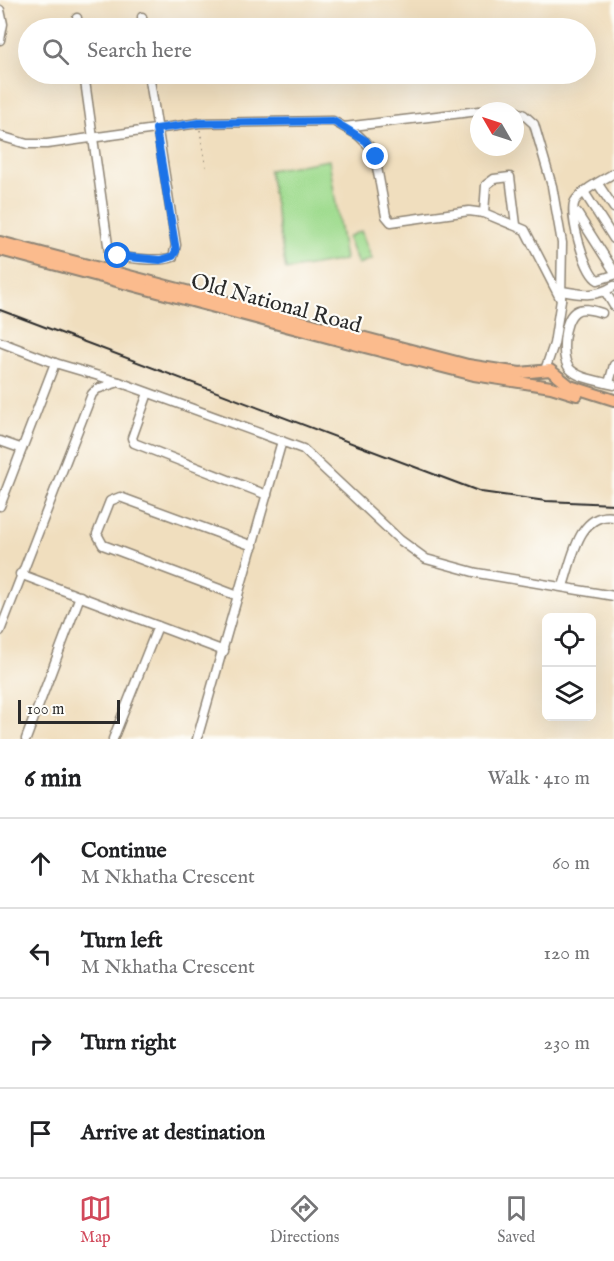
<!DOCTYPE html>
<html lang="en">
<head>
<meta charset="utf-8">
<style>
	body { margin:0; font-family:"IM FELL English",serif; background:#f6f6f6; color:#202124 }
	.controls { position:absolute; right:18px; bottom:18px; display:grid; overflow:hidden; border-radius:9px; box-shadow:0 6px 24px #0002 }
	.controls button { width:54px; height:54px; display:grid; place-items:center; padding:0; border:0; border-bottom:2px solid #e0e0e0; background:#fff; color:#202124; font:30px sans-serif }
	.compass { position:absolute; left:470px; top:102px; width:54px; height:54px; border-radius:50%; background:#fff; box-shadow:0 6px 24px #0002; rotate:309deg }
	.scale { position:absolute; left:18px; bottom:15px; width:102px; box-sizing:border-box; padding-left:6px; border:3px solid #2b2b2b; border-top:0; font-size:16px; line-height:21px; white-space:nowrap; color:#2b2b2b; -webkit-text-stroke:4px #fdfcf7; paint-order:stroke }
	.stop { position:absolute; width:18px; height:18px; margin:-14px; border:4px solid #1a73e8; border-radius:50%; background:#fff }
	.stop.end { background:#1a73e8; border-color:#fff; box-shadow:0 2px 6px #0008 }
	.list { margin:0; padding:0; list-style:none }
	h2 { display:flex; justify-content:space-between; align-items:center; height:78px; margin:0; padding:0 24px; font-size:26px }
	h2 small { font-size:20px; font-weight:400; color:#757577 }
	.list li { display:grid; grid-template-columns:39px 1fr auto; gap:18px; align-items:center; box-sizing:border-box; height:90px; padding:0 24px; border-top:2px solid #e0e0e0 }
	.list b { display:block; font-size:22px; white-space:nowrap }
	.list p { margin:0; font-size:20px; white-space:nowrap; color:#757577 }
	.list em { font-size:20px; font-style:normal; color:#757577 }
	.icon { flex:none; width:33px; height:33px; fill:none; stroke:currentColor; stroke-width:2; stroke-linecap:round; stroke-linejoin:round }
	.map { position:relative; flex:none; width:614px; height:739px; overflow:hidden }
	.search { position:absolute; background:#fff; box-shadow:0 6px 24px #0002; left:18px; right:18px; top:18px; height:66px; display:flex; align-items:center; gap:15px; box-sizing:border-box; padding:0 21px; border-radius:33px; color:#757577; font-size:22px }
	.sheet { height:438px; background:#fff }
	nav { display:flex; justify-content:space-around; align-items:center; box-sizing:border-box; height:84px; border-top:2px solid #e0e0e0; background:#fff; font-size:16px; color:#757577 }
	nav a { display:grid; justify-items:center; gap:3px }
	nav .on { color:#d1495b }
	.map>svg:first-child { display:block }
</style>
</head>
<body>
<div class="map">
<svg width="614" height="739" viewBox="0 0 614 739">
	<rect width="100%" height="100%" fill="#fdfcf7"/>
	<filter id="ink" filterUnits="userSpaceOnUse"><feTurbulence type="fractalNoise" baseFrequency=".0167" numOctaves="2"/><feDisplacementMap in="SourceGraphic" scale="12" xChannelSelector="R" yChannelSelector="G"/><feConvolveMatrix kernelMatrix="1 2 1 2 8 2 1 2 1" color-interpolation-filters="sRGB"/></filter>
	<filter id="wash" filterUnits="userSpaceOnUse"><feTurbulence type="fractalNoise" baseFrequency=".008" numOctaves="4" result="noise"/><feDisplacementMap in="SourceGraphic" scale="24" xChannelSelector="R" yChannelSelector="G"/><feGaussianBlur stdDeviation="1.35" result="paint"/><feColorMatrix in="noise" values="0 0 0 0 0 0 0 0 0 0 0 0 0 0 0 0 0 1.4 0 .05"/><feComposite in="paint" operator="in"/></filter>
	<g filter="url(#wash)">
		<rect width="100%" height="100%" fill="#f0debe"/>
		<!-- green -->
		<g fill="#a0dc90" stroke="#66845e" stroke-width="1.5">
			<path d="M329 160 345 260 286 270 269 170Z"/>
			<path d="M361 231 372 259 358 264 347 237Z"/>
		</g>
	</g>
	<g filter="url(#ink)">
		<g fill="none" stroke-linecap="round" stroke-linejoin="round">
			<defs>
				<g id="minor">
					<path d="M0 10 3 24 0 40"/>
					<path d="M142 17 143 28"/>
					<path d="M77 18 78 28"/>
					<path d="M84 74 109 252C118 259 162 262 173 257L176 245 149 74"/>
					<path d="M483 111 504 109 513 111"/>
					<path d="M515 111 524 115 534 124 552 186 562 243 561 299"/>
					<path d="M344 127 479 111"/>
					<path d="M0 136 27 144H47L199 123 333 121 358 135 374 151 386 216 391 222 469 211 484 213 525 230 561 300 554 344 545 370"/>
					<path d="M614 173C602 181 583 189 575 201 568 213 585 274 598 280L614 275"/>
					<path d="M598 184 614 208"/>
					<path d="M584 192 614 239"/>
					<path d="M484 213 486 185 494 179 510 177 516 225"/>
					<path d="M577 213 614 271"/>
					<path d="M562 291C583 295 596 297 614 286"/>
					<path d="M605 291 614 306"/>
					<path d="M602 313C595 311 582 306 575 312 563 321 560 358 570 369 579 379 601 381 614 385"/>
					<path d="M0 342 55 363 119 382 303 449 400 540 426 559 477 573 614 596"/>
					<path d="M609 383 614 365"/>
					<path d="M148 393 132 438 134 443 267 495"/>
					<path d="M0 441 20 448"/>
					<path d="M0 506 55 363"/>
					<path d="M20 574 224 651"/>
					<path d="M563 586C572 561 578 511 614 517"/>
					<path d="M238 596 103 545 97 534 110 501 120 497 253 546"/>
					<path d="M0 631 92 394 97 389 119 382"/>
					<path d="M26 739 80 596"/>
					<path d="M113 739 158 626"/>
					<path d="M197 739 282 441"/>
				</g>
				<g id="major">
					<path d="M0 242 468 365 520 373 550 370 570 386 614 400"/>
					<path d="M0 250 361 346 474 375 551 387 577 395"/>
				</g>
			</defs>
			<!-- minor casing -->
			<use href="#minor" stroke="#8e8474" stroke-width="11"/>
			<!-- major casing -->
			<use href="#major" stroke="#8e8474" stroke-width="14"/>
			<!-- path -->
			<path stroke="#8e8474" stroke-width="1.5" stroke-dasharray="1.5 4.5" stroke-linecap="butt" d="M200 130 206 168"/>
			<!-- minor -->
			<use href="#minor" stroke="#fff" stroke-width="8"/>
			<!-- major -->
			<use href="#major" stroke="#fbbb8d" stroke-width="10"/>
			<!-- rail -->
			<path stroke="#2b2b2b" stroke-width="2" d="M0 310 481 492 546 501 614 504"/>
		</g>
	</g>
	<g fill="none" stroke-linecap="round" stroke-linejoin="round" filter="url(#ink)">
		<!-- route -->
		<path stroke="#1a73e8" stroke-width="8" d="M118 256 160 260 173 256 176 251 156 129 199 123 333 121 366 141 376 157"/>
	</g>
	<g text-anchor="middle" dominant-baseline="central" stroke-width="4.5" stroke-linejoin="round" paint-order="stroke">
		<!-- street labels -->
		<g font-size="22" fill="#2b2b2b" stroke="#fdfcf7">
			<text transform="translate(276 304) rotate(15)">Old National Road</text>
		</g>
	</g>
</svg>
<div class="controls">
<button><svg class="icon" aria-label="locate" viewBox="0 0 24 24"><circle cx="12" cy="12" r="6"/><path d="M12 2v4M12 18v4M2 12h4M18 12h4"/></svg></button>
<button><svg class="icon" aria-label="layers" viewBox="0 0 24 24"><path d="M12 4l9 5-9 5-9-5zM3 14l9 5 9-5"/></svg></button>
</div>
<svg class="compass" viewBox="-18 -18 36 36"><path d="M0-13l5 13h-10z" fill="#e53935"/><path d="M0 13l5-13h-10z" fill="#757577"/></svg>
<div class="scale">100 m</div>
<div class="stop" style="left:118px;top:256px"></div>
<div class="stop end" style="left:376px;top:157px"></div>
<div class="search"><svg class="icon" aria-label="search" viewBox="0 0 24 24"><circle cx="10" cy="10" r="6"/><path d="M15 15l6 6"/></svg>Search here</div>
</div>
<section class="sheet">
<h2>6 min<small>Walk · 410 m</small></h2>
<ul class="list">
<li><svg class="icon" aria-label="ahead" viewBox="0 0 24 24"><path d="M12 20V5M6 11l6-6 6 6"/></svg><div><b>Continue</b><p>M Nkhatha Crescent</p></div><em>60 m</em></li>
<li><svg class="icon" aria-label="left" viewBox="0 0 24 24"><path d="M17 20v-9H6M10 6l-5 5 5 5"/></svg><div><b>Turn left</b><p>M Nkhatha Crescent</p></div><em>120 m</em></li>
<li><svg class="icon" aria-label="right" viewBox="0 0 24 24"><path d="M7 20v-9h11M14 6l5 5-5 5"/></svg><div><b>Turn right</b></div><em>230 m</em></li>
<li><svg class="icon" aria-label="arrive" viewBox="0 0 24 24"><path d="M6 21V4h12l-3 4 3 4H6"/></svg><div><b>Arrive at destination</b></div></li>
</ul>
</section>
<nav>
<a class="on"><svg class="icon" aria-label="map" viewBox="0 0 24 24"><path d="M3 6l6-2 6 2 6-2v14l-6 2-6-2-6 2zM9 4v14M15 6v14"/></svg>Map</a>
<a><svg class="icon" aria-label="directions" viewBox="0 0 24 24"><path d="M12 3l9 9-9 9-9-9zM9 14v-3h6M13 9l2 2-2 2"/></svg>Directions</a>
<a><svg class="icon" aria-label="saved" viewBox="0 0 24 24"><path d="M7 4h10v16l-5-4-5 4z"/></svg>Saved</a>
</nav>
</body>
</html>
